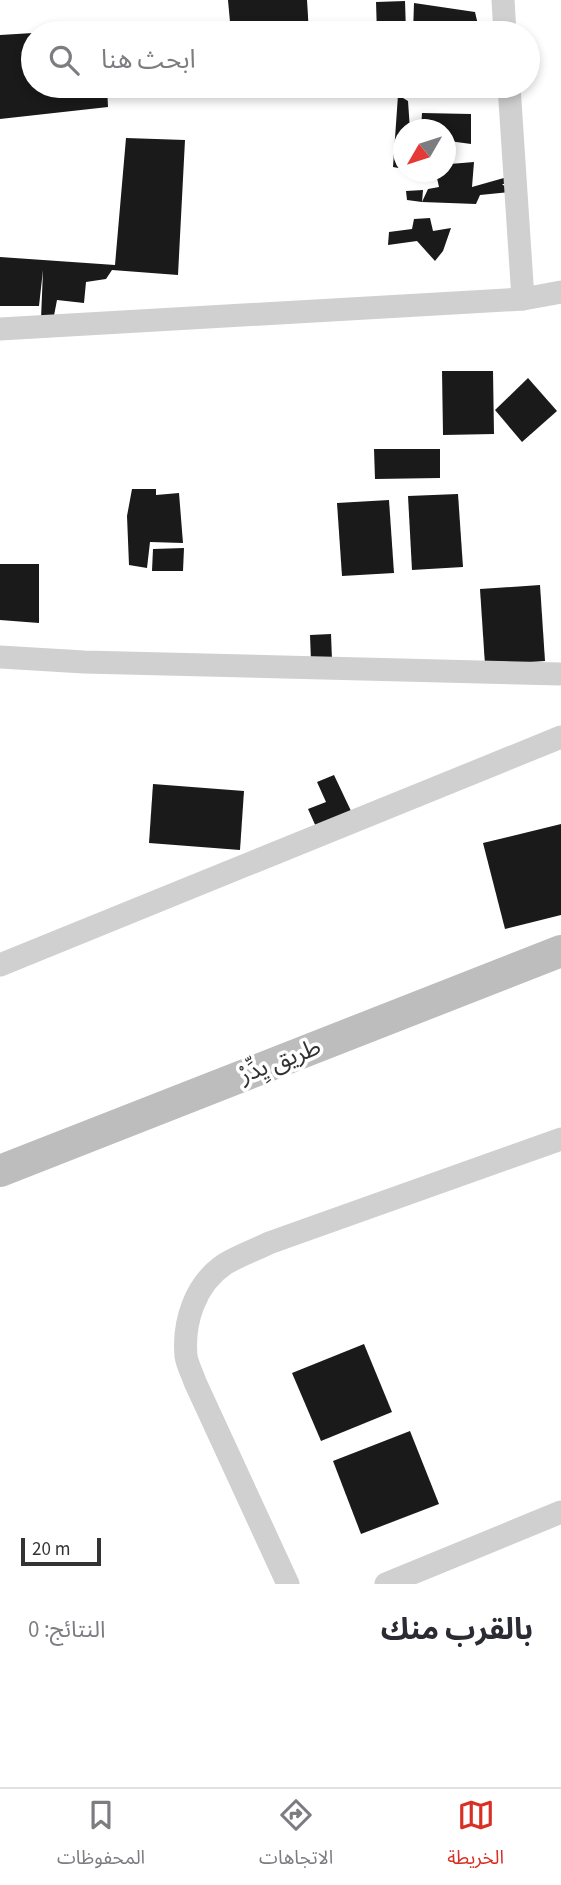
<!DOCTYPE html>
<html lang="ar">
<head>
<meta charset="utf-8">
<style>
	body { margin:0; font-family:"Source Sans 3","Noto Sans Arabic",sans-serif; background:#f2f2f3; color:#2b2b33; direction:rtl }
	.compass { position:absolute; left:393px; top:119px; width:63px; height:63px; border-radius:50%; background:#fff; box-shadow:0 4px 10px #0003; rotate:231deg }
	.scale { position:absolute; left:21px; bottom:18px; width:80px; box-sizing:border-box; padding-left:7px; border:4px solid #333; border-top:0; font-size:19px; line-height:24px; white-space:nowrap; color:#333; -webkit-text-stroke:5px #fff; paint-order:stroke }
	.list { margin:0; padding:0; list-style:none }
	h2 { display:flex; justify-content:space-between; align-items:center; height:91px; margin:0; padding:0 28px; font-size:30px }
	h2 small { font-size:23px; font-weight:400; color:#7c7c81 }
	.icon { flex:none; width:38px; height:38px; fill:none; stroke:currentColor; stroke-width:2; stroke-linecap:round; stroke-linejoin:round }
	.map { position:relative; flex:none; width:561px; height:1584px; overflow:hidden; direction:ltr }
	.search { position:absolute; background:#fff; box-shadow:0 4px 10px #0003; left:21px; right:21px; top:21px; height:77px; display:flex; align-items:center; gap:18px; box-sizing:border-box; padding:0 24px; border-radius:38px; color:#7c7c81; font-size:26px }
	.sheet { height:203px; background:#fff }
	nav { display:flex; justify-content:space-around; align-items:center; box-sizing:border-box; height:98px; border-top:2px solid #e1e1e2; background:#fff; font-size:19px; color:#7c7c81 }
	nav a { display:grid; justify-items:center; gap:4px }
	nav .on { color:#d93025 }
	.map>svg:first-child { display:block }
</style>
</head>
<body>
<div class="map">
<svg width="561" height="1584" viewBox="0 0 561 1584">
	<rect width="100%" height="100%" fill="#fff"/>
	<!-- building -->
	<g fill="#1a1a1a">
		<path d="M228 0H307L309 33H231Z"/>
		<path d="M405 1 406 33H377L376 2Z"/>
		<path d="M414 3 475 12 478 25 493 23 495 33H413Z"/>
		<path d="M33 33V86H107L108 107 0 119V35Z"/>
		<path d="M235 86H311V92L236 95Z"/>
		<path d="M378 86H397V92L378 93Z"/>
		<path d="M479 86H495L494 92Z"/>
		<path d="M398 95 408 101 410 130H404V169L393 167Z"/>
		<path d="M422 113 471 114V144L449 141 450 164 474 162 472 187 511 176V184H502L511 192 480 195 476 204 422 202 407 200 406 191 423 190 422 202 428 189 439 187 437 178 418 175 419 172H446V130H421Z"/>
		<path d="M126 138 185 140 178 275 112 270 106 279 86 282 84 303 57 300 52 326 41 319 43 270 39 306H0V257L115 265Z"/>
		<path d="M430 218 433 231 451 228 443 251 435 261 417 241 388 245 389 232 412 229 414 219Z"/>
		<path d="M442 371H493L494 434 443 435Z"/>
		<path d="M528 378 557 411 522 442 495 410Z"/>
		<path d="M374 449H440V478L375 479Z"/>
		<path d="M132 489H156V495L179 493 183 543 150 542 147 568 129 565 127 516Z"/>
		<path d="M458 494 463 567 412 570 408 496Z"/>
		<path d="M389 500 394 573 342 576 337 503Z"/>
		<path d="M184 548 183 571H152L153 549Z"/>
		<path d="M0 564H39V623L0 620Z"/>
		<path d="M540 585 545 661 485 665 480 589Z"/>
		<path d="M331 634 332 660 311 661 310 635Z"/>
		<path d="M334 775 352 813 317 829 308 809 326 802 317 782Z"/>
		<path d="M153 784 244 791 240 850 149 843Z"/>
		<path d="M561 824V915L505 929 483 843Z"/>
		<path d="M364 1344 392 1412 321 1441 292 1373Z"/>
		<path d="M410 1431 439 1504 361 1534 333 1461Z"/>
	</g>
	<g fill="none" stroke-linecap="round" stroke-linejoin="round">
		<!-- street -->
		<g stroke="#d0d0d0" stroke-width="23">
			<path d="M503 0 505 33"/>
			<path d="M509 86 523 299"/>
			<path d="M0 329 523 299 561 292"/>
			<path d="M0 657 84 662 561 674"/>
			<path d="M0 965 561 737"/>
			<path d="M288 1584 195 1382C192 1373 187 1364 186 1356 183 1322 195 1284 225 1264 238 1256 255 1250 269 1243L561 1139"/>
			<path d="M386 1584 561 1512"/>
		</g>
		<!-- secondary -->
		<path stroke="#bdbdbd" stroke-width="32" d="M0 1171 561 951"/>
	</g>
	<g text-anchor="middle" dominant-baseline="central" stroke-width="7" stroke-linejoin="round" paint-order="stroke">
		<!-- street labels -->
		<g font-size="24" fill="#333" stroke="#fff">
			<text transform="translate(280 1061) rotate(-21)">طريق يِدِّرْ</text>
		</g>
	</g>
</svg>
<svg class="compass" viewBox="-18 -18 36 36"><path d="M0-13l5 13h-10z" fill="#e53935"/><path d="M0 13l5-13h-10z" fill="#7c7c81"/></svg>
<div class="scale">20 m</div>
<div class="search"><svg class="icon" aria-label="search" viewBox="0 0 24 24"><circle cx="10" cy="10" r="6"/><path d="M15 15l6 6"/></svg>ابحث هنا</div>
</div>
<section class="sheet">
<h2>بالقرب منك<small>النتائج: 0</small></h2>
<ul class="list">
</ul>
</section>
<nav>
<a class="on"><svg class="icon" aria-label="map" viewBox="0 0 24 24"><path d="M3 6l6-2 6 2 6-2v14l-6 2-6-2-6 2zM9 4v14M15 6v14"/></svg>الخريطة</a>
<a><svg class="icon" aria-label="directions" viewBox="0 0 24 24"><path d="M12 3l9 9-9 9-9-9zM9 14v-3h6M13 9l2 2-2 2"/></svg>الاتجاهات</a>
<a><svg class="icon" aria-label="saved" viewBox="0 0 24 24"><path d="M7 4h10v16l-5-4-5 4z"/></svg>المحفوظات</a>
</nav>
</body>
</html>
